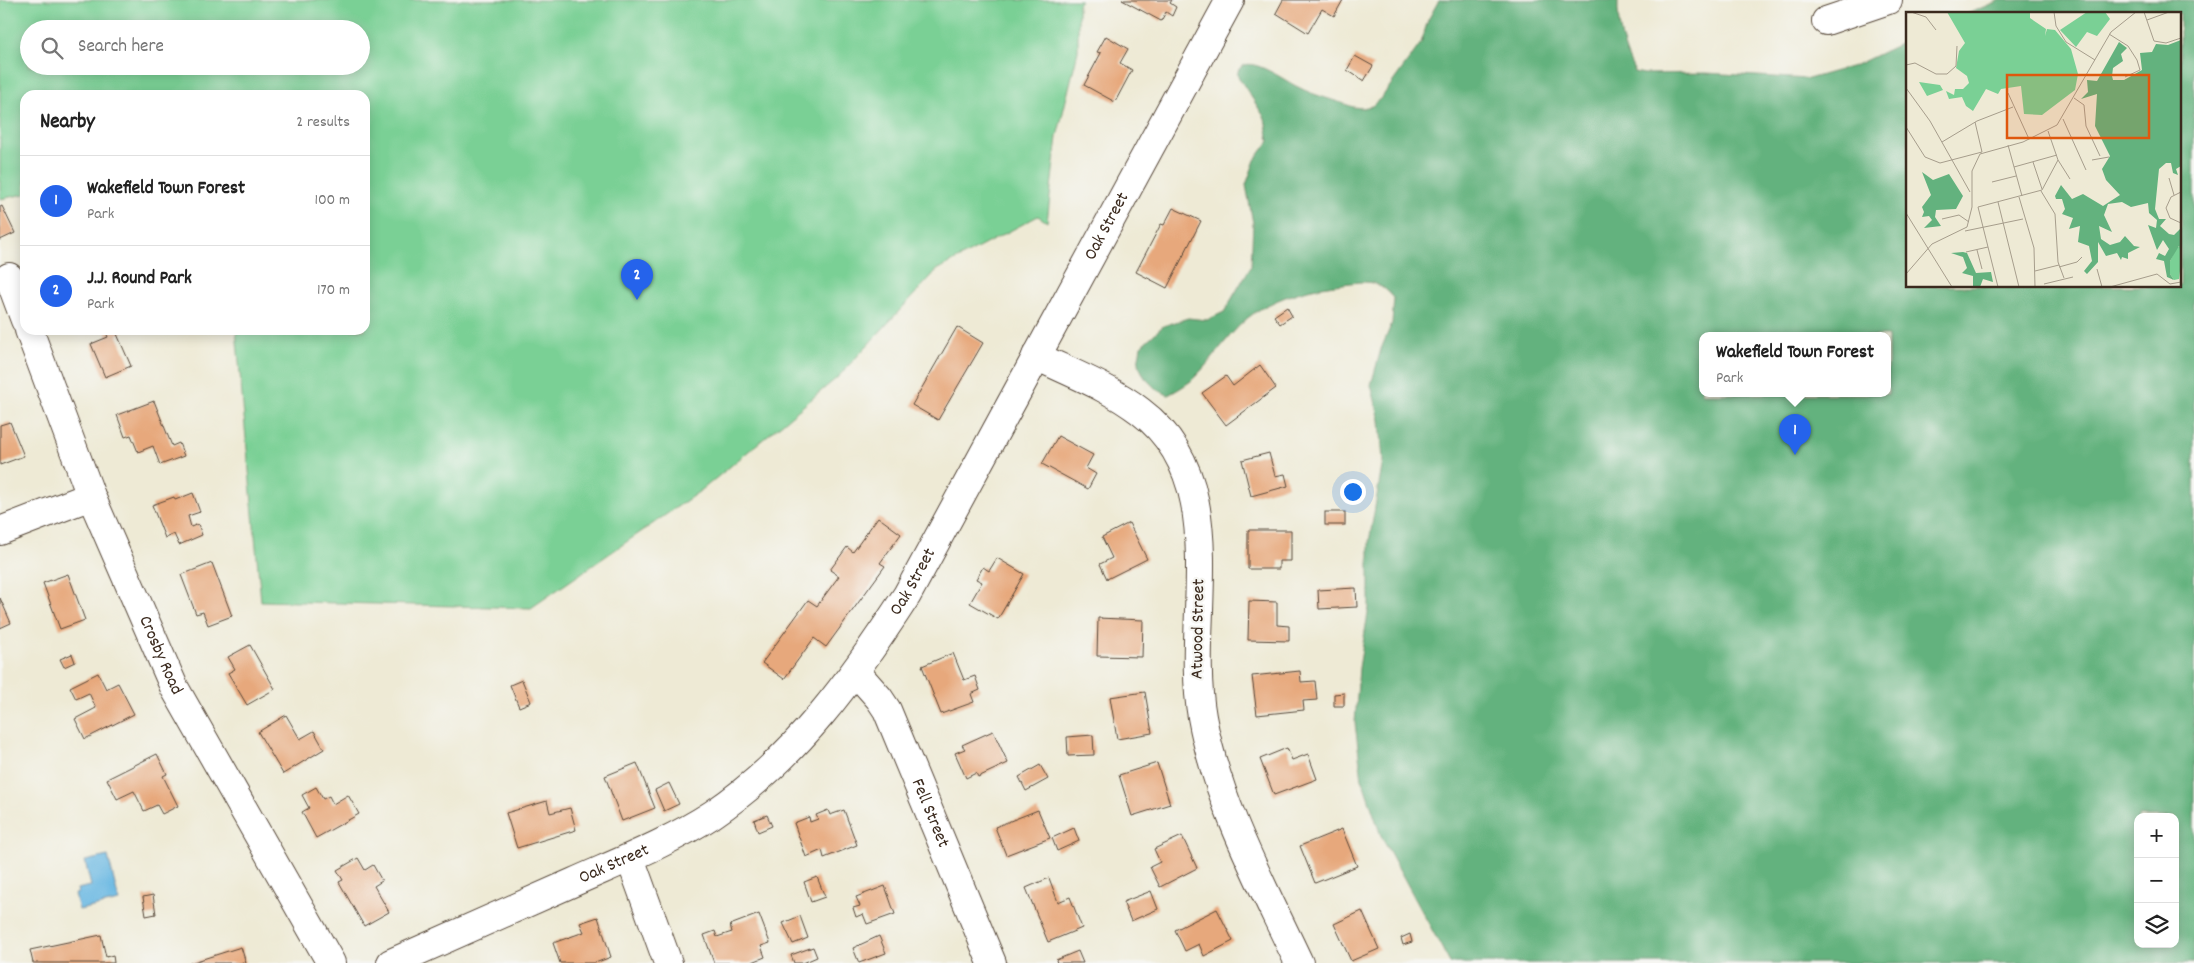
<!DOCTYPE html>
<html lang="en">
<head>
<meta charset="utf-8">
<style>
	body { margin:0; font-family:Dekko,sans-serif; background:#f2f2f2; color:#222 }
	.controls { position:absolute; right:15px; bottom:15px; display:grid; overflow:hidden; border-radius:10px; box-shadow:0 2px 12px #0003 }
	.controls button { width:45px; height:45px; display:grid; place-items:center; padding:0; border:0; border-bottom:1px solid #e0e0e0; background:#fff; color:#222; font:25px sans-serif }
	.you { position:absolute; left:1352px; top:491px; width:18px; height:18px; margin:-12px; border:4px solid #fff; border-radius:50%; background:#1a73e8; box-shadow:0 0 0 8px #1a73e833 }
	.badge { display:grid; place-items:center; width:32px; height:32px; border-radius:50%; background:#2563eb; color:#fff; font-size:16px; font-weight:700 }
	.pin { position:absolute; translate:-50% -41px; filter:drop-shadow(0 1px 2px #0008) }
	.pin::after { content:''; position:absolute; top:26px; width:18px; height:15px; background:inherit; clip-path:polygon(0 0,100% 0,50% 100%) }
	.popup { position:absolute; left:1699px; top:332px; width:192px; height:65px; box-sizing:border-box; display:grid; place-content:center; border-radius:10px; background:#fff; filter:drop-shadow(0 1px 4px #0005); font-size:16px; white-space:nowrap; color:#767676 }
	.popup b { font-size:19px; color:#222 }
	.popup::after { content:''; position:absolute; left:50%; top:100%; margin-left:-10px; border:10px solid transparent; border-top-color:#fff }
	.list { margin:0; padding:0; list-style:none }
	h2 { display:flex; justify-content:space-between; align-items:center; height:65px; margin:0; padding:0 20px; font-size:21px }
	h2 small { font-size:16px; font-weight:400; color:#767676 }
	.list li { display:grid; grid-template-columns:32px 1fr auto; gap:15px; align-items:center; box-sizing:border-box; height:90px; padding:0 20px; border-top:1px solid #e0e0e0 }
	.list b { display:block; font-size:19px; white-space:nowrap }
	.list p { margin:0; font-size:16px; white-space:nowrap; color:#767676 }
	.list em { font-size:16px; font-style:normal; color:#767676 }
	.icon { flex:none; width:28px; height:28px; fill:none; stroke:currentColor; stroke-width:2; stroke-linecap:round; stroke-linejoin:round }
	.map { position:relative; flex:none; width:2194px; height:963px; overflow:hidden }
	.search { position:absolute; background:#fff; box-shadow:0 2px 12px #0003; left:20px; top:20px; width:350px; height:55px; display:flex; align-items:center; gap:12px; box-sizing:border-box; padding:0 18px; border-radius:28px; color:#767676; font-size:19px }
	.panel { position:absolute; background:#fff; box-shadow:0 2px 12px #0003; left:20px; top:90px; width:350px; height:245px; border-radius:15px }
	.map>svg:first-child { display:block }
</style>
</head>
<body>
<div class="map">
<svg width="2194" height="963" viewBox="0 0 2194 963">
	<rect width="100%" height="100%" fill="#f6f6f2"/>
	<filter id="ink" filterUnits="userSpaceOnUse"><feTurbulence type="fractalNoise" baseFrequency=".02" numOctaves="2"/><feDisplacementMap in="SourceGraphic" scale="10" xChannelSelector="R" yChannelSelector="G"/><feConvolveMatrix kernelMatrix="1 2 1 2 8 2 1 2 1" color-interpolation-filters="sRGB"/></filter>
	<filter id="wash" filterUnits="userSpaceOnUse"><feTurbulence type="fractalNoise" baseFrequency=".0096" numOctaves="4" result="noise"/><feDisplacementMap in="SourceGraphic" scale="20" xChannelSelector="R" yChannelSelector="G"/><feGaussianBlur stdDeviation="1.12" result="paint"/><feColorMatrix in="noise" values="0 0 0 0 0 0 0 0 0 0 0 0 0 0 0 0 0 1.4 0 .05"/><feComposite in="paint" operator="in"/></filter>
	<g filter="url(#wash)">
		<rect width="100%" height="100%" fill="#eeead5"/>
		<!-- green -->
		<path fill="#7ad095" stroke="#5a7d5a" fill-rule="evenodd" d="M0 0H1081L1078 4V51L1057 137 1047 222 1038 216 937 270 838 377 703 489 531 608 261 601 236 330H365V95H25V194L0 199ZM29 29H361V66H29Z"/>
		<!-- forest -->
		<path fill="#63b27e" stroke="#4f6e4e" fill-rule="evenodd" d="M1439 0H1618C1617 25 1623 50 1635 72L1644 74 1706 73 1808 79 1854 66 1908 40V286H2180V14H1967L2000 0H2194V963H1450L1381 836 1362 779 1355 723 1359 668 1369 607V542L1383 461 1380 420 1371 385 1381 349 1392 323 1394 298C1378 279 1366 281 1343 284 1313 287 1283 295 1257 311 1230 329 1214 360 1191 381 1184 386 1176 391 1168 395L1156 389 1145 378 1138 364 1141 346 1163 326 1188 318 1207 320 1224 312 1251 266 1253 223 1246 185 1255 160 1269 141 1265 118 1239 78C1237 74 1237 71 1241 67 1252 56 1287 82 1298 87 1315 96 1335 100 1353 107L1362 108 1372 106 1382 97 1421 43 1428 20ZM1702 336H1888V394H1702ZM2138 817H2175V944H2138Z"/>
		<!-- water -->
		<path fill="#67b7e2" stroke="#517080" d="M108 856 119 901 79 910 75 894 78 893 77 889 91 886 85 861Z"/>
		<g id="blocks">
			<!-- building -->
			<g fill="#e7a87b">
				<path d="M1122 0H1172L1170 3 1176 7 1172 16 1166 12 1161 21Z"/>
				<path d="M1283 0H1343L1334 16 1322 9 1308 33 1276 13Z"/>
				<path d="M1106 36 1128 49 1120 63 1132 70 1115 102 1084 85 1101 53 1097 52Z"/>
				<path d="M1355 56 1373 66 1364 81 1347 70Z"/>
				<path d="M2 206 15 233 0 240V207Z"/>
				<path d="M1173 208 1201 221 1167 288 1136 272 1161 224 1164 225Z"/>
				<path d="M1287 307 1292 316 1280 324 1274 316Z"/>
				<path d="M957 327 983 343 938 420 912 405Z"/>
				<path d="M105 330H126L117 334 131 366 105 377 91 344 108 337Z"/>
				<path d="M1260 365 1276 388 1226 425 1202 393 1226 376 1233 386Z"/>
				<path d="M154 401 172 446 179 443 184 456 160 465 153 446 138 452 131 435 125 437 117 415Z"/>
				<path d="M10 422 24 456 0 465V425Z"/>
				<path d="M1058 436 1093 455 1086 468 1096 474 1088 489 1042 464Z"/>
				<path d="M1269 453 1275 476 1285 474 1288 486 1251 496 1242 460Z"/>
				<path d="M193 493 200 512 188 516 191 527 198 524 202 535 179 545 174 534 165 538 152 505 174 497 175 500Z"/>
				<rect x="1325" y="512" width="20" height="13"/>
				<path d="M878 517 901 534 880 563 885 566 826 647 814 638 784 679 762 663 808 600 817 606 839 576 830 570 847 547 853 552Z"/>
				<path d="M1129 523 1147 559 1107 579 1100 564 1112 558 1102 537Z"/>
				<path d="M1248 530H1291V561H1279V569H1248Z"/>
				<path d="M997 558 1024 574 998 619 970 603 982 582 976 579 983 567 989 571Z"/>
				<path d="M212 563 232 616 208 625 203 612 196 614 181 575Z"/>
				<path d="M68 574 85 620 60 629 43 583Z"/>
				<path d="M1356 588 1357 607 1319 609 1318 590Z"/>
				<path d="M0 598 11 623 0 628Z"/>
				<path d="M1249 601 1277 602V625L1289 626V641L1248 640Z"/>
				<path d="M1098 618 1143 620 1142 657 1097 656Z"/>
				<path d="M250 645 275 689 247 705 228 673 235 669 228 657Z"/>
				<path d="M953 653 964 680 975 676 980 690 971 694 974 702 941 714 922 666Z"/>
				<path d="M72 654 75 662 64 667 60 659Z"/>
				<path d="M1300 671 1301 682 1315 681 1317 700 1303 701 1304 710 1257 715 1252 676Z"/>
				<path d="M98 673 106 689 118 683 134 714 85 739 75 719 96 708 89 693 76 699 70 687Z"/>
				<path d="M522 680 531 702 519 707 510 685Z"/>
				<path d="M1145 692 1152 733 1117 739 1110 697Z"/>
				<path d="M1344 693V706H1334V694Z"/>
				<path d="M286 715 300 739 314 731 324 749 283 774 258 732Z"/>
				<path d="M993 731 1008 763 978 777 976 773 966 778 955 753 965 749 962 745Z"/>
				<path d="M1093 735 1094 755 1068 756 1067 737Z"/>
				<path d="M1287 748 1292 760 1308 754 1317 779 1274 795 1260 759Z"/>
				<path d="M157 754 167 774 163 776 178 806 162 814 157 805 144 811 134 791 117 799 107 779Z"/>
				<path d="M637 763 655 808 622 821 605 776Z"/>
				<path d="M1157 763 1170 804 1132 816 1119 775Z"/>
				<path d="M1040 765 1048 779 1026 791 1019 777Z"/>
				<path d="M669 783 679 804 664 811 655 790Z"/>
				<path d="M316 787 323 799 329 796 333 804 348 795 359 814 316 838 302 812 309 808 302 795Z"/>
				<path d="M547 801 550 813 570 808 576 830 517 848 506 813Z"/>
				<path d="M828 810 830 815 844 810 857 845 824 858 822 850 806 857 794 823 809 817 810 822 818 819 816 815Z"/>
				<path d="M1038 810 1050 838 1006 855 995 827Z"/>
				<path d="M767 815 772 826 758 832 754 820Z"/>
				<path d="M1074 828 1079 841 1057 851 1052 838Z"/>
				<path d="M1342 829 1357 866 1315 883 1300 846Z"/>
				<path d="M1182 836 1197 868 1160 887 1150 867 1160 862 1154 849Z"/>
				<path d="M358 858 365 870 373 865 382 881 374 886 389 912 364 926 339 882 343 880 337 870Z"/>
				<path d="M817 877 825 897 811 902 804 882Z"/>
				<path d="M1049 878 1058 902 1070 897 1082 928 1048 942 1026 888Z"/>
				<path d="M885 886 895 914 867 924 863 914 856 917 853 908 860 906 856 897Z"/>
				<path d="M1151 891 1158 909 1131 921 1123 902Z"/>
				<path d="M153 895 156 914 146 916 143 897Z"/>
				<path d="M1217 909 1233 941 1204 956 1199 944 1185 951 1175 930Z"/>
				<path d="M1362 911 1379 949 1351 961 1334 924Z"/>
				<path d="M759 914 770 943 761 946 765 957 750 963H714L704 935 715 931 717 937 732 932 730 925Z"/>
				<path d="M800 916 808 938 793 944 783 923Z"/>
				<path d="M598 917 611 957 595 963H560L553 943 584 932 580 923Z"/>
				<path d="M1410 934 1412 942 1403 945 1401 938Z"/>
				<path d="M101 935 106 957 113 955 114 963H33L30 950Z"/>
				<path d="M879 936 886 953 859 963 853 948Z"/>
				<path d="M241 947 246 963H190Z"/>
				<path d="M813 947 817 957 803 963H794L791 955Z"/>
				<path d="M1078 951 1083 963H1057L1056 960Z"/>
			</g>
		</g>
	</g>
	<g filter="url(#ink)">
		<use href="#blocks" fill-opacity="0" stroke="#564739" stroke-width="1"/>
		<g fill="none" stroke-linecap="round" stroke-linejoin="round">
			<defs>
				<g id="minor">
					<path d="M1826 21 1888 0"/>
					<path d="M9 277 25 320"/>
					<path id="s1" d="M29 330 91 496 174 687 331 963"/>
					<path d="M1036 356C1071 373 1109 387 1140 411 1235 482 1184 618 1202 717 1218 805 1262 884 1299 963"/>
					<path d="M0 531 91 496"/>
					<path id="s2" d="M856 672 879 698 887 710 992 963"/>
					<path d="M630 858 668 963"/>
					<path id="s3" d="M391 963C452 936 513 909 574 882 621 861 670 842 713 814 797 757 853 678 907 595L1230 0"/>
				</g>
			</defs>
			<!-- minor casing -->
			<use href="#minor" stroke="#564739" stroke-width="30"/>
			<!-- minor -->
			<use href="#minor" stroke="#fff" stroke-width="28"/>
		</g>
	</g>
	<g text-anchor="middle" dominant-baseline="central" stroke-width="4.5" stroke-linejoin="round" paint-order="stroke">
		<!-- street labels -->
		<g font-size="18" fill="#3b2a1e" stroke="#f6f6f2">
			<text stroke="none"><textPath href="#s3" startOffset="1069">Oak Street</textPath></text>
			<text stroke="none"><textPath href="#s3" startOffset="664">Oak Street</textPath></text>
			<text transform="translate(1199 629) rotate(-89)">Atwood Street</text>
			<text stroke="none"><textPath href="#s1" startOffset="351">Crosby Road</textPath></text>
			<text stroke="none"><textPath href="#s2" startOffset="161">Fell Street</textPath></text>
			<text stroke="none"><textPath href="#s3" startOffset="244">Oak Street</textPath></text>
		</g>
	</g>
	<!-- overview -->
	<g transform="translate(1906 12)">
		<rect width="275" height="275" fill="#eeead5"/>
		<path d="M41 0H124V6L140 17 139 24 141 17 149 18 165 37 172 62 169 78 136 103 118 102 115 74 95 77 92 82 80 77 67 99 60 94 56 85 43 87 40 79 48 83 49 77H57L63 71 61 64 50 56 53 39 59 31ZM181 0H199L204 7 191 24 181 20 170 35 154 18ZM13 70 34 73 37 78 21 84ZM271 235H274V259L273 267 268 268 264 262V249Z" fill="#7ad095"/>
		<path d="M275 28V154L270 157 272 163 267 161 265 151H260L253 157 249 197 253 207H260L254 214 263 222 268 223 275 216V242L273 234 264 249V262L268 268 261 265 258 249 250 247 253 241 259 244 263 237 257 228 251 238 242 213 250 216 251 208 243 201 242 191 225 195 216 190 202 192 198 203 206 220 193 214 195 227 204 233 214 230 219 224 228 234 234 235 222 241V247L216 245 215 248 211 241 200 244 192 230V250L181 262 178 259 186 249 183 234 172 230 174 214 163 217 167 206 156 202 159 197 156 187H150L149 184 155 173 166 187 177 182 197 194 214 183 200 168 196 157 204 144 189 114 191 82 175 87 182 80 181 68 191 69 213 30 221 36 215 42 217 49 207 56 206 64 207 68H218L236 58 234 41 246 40 250 32 262 33ZM16 160 27 168 43 162 57 184 50 197 30 198 29 205 35 214 18 216 26 208 23 204 16 205 18 200 16 195 25 183ZM57 240 61 241 70 261 85 260 87 270 77 267 74 275H67V264L56 261 61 256 57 245 45 241Z" fill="#63b27e"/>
		<path fill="none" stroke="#a69d8c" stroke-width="1" d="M5 0 20 5 30 18M148 0 150 14 160 30 189 48M238 0 248 29 260 31 275 26M241 8 263 0M203 22 222 34 231 48 234 58 219 65M0 53 9 51 30 62H41L50 54 51 34M0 76 24 109 64 180M102 81 123 127M168 86 178 93 180 114 194 144M157 107 180 158M0 115 19 145 34 151 76 140 69 110M36 130 71 109 107 95M102 133 116 184M152 148 164 167M186 148 203 145M127 150 136 177M108 155 151 143M263 166 268 183M86 170 110 164M135 179 149 202 152 250 158 266M275 180 265 185 260 196 264 206 275 211M113 185 128 236 129 275M92 190 113 275M0 201 46 275M36 207 53 203 63 210M59 219 117 207M71 238 76 257M60 240 82 235M153 255 171 250 176 245M191 257 196 275M129 259 153 253M0 262 26 232 61 215 66 195V159L74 142 117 130 151 113 205 20 230 0M138 272 167 265M92 275 72 195 136 178 152 148 142 119M204 275 251 262 264 272 275 270"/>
		<path fill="#df570d" fill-opacity="0.15" stroke="#df570d" stroke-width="2.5" d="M101 63H243V126H101Z"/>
		<rect width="275" height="275" fill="none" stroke="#3b2a1e" stroke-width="2.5"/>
	</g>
</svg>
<div class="controls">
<button>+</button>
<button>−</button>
<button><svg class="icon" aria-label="layers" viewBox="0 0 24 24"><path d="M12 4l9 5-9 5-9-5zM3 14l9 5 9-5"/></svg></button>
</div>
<div class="you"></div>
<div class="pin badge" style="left:1795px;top:455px">1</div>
<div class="popup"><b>Wakefield Town Forest</b>Park</div>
<div class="pin badge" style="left:637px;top:300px">2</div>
<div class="search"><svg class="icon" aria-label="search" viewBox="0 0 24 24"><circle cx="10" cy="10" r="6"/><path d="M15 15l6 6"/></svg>Search here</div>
<section class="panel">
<h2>Nearby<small>2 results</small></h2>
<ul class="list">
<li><span class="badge">1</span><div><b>Wakefield Town Forest</b><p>Park</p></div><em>100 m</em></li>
<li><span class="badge">2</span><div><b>J.J. Round Park</b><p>Park</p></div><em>170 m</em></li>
</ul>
</section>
</div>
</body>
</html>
